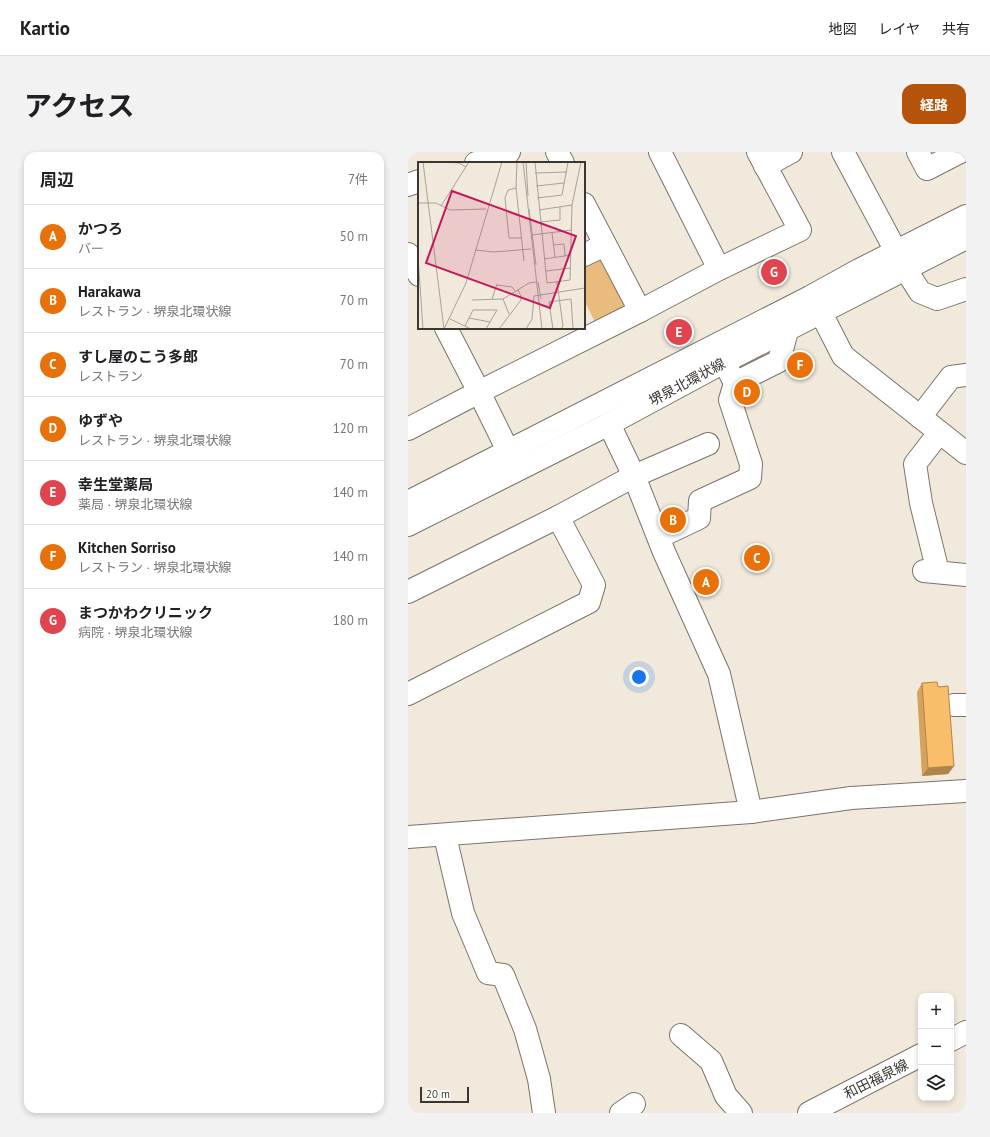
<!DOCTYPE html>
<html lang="ja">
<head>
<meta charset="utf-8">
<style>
	body { margin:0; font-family:"PT Sans","Noto Sans JP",sans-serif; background:#f2f2f2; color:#202124 }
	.controls { position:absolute; right:12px; bottom:12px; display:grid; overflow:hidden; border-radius:8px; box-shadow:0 2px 6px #0003 }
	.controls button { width:36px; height:36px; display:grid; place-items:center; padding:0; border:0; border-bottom:1px solid #e0e0e0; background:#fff; color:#202124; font:20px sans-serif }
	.scale { position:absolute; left:12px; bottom:10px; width:49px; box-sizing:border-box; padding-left:4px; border:2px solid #3a3631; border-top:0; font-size:11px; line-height:14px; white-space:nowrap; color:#3a3631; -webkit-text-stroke:3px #fff; paint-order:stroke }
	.you { position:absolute; left:231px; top:525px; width:14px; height:14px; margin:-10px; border:3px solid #fff; border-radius:50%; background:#1a73e8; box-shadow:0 0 0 6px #1a73e833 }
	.badge { display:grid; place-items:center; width:26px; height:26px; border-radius:50%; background:#b45309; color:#fff; font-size:13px; font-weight:700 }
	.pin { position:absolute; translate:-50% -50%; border:2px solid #fff; box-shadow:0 1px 4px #0006 }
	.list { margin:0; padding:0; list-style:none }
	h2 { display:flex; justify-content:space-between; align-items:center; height:52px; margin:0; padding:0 16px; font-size:17px }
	h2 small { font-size:13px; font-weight:400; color:#757577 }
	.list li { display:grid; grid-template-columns:26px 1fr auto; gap:12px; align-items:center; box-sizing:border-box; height:64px; padding:0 16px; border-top:1px solid #e0e0e0 }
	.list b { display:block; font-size:15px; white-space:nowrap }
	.list p { margin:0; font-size:13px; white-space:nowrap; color:#757577 }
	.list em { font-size:13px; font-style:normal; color:#757577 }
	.icon { flex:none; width:22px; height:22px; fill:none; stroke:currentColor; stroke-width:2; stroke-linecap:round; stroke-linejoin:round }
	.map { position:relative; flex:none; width:558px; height:961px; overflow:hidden; border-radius:12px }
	header { display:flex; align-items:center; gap:24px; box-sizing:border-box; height:56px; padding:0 20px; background:#fff; border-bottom:1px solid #e0e0e0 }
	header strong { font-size:19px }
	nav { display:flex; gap:22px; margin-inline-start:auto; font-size:14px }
	.intro { display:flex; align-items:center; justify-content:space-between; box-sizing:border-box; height:96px; padding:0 24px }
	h1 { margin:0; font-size:28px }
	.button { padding:10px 18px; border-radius:12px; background:#b45309; color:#fff; font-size:14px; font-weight:700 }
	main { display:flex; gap:24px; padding:0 24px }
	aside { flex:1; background:#fff; border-radius:12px; box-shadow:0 2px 6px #0003 }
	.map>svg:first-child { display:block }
</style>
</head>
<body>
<header>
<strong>Kartio</strong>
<nav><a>地図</a><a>レイヤ</a><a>共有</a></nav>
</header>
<div class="intro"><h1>アクセス</h1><a class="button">経路</a></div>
<main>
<aside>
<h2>周辺<small>7件</small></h2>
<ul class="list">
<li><span class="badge" style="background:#e8710a">A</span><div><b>かつろ</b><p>バー</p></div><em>50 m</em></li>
<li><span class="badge" style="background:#e8710a">B</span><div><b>Harakawa</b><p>レストラン · 堺泉北環状線</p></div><em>70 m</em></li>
<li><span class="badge" style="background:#e8710a">C</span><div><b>すし屋のこう多郎</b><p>レストラン</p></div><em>70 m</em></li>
<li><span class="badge" style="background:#e8710a">D</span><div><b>ゆずや</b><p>レストラン · 堺泉北環状線</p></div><em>120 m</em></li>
<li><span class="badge" style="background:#e0444e">E</span><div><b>幸生堂薬局</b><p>薬局 · 堺泉北環状線</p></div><em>140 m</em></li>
<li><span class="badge" style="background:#e8710a">F</span><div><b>Kitchen Sorriso</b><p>レストラン · 堺泉北環状線</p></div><em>140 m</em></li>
<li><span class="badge" style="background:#e0444e">G</span><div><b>まつかわクリニック</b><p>病院 · 堺泉北環状線</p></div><em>180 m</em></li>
</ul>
</aside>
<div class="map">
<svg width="558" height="961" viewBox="0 0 558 961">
	<rect width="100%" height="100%" fill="#f2e9dd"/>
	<!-- green -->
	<path fill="#e9bc7d" d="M191 108 196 110 216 149 214 159 188 172 176 148V111Z"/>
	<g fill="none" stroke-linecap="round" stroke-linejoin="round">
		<defs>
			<g id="minor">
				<path d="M149 0 155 11"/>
				<path d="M252 0 311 117"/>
				<path d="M435 0 498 118 512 140 529 147 558 137"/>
				<path d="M510 0 519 17 552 0"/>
				<path d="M68 11 101 0"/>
				<path d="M357 14 383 0"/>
				<path d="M0 33 11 29"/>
				<path d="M176 52 232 159"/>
				<path d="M0 102 11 123"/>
				<path d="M176 103 197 93"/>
				<path d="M413 161 435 204 558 301"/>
				<path d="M38 176 71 240 108 315"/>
				<path d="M327 231 371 209 379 179"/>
				<path d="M512 265 543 225 558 223"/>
				<path d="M201 272 226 324 256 400 311 522 343 660"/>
				<path d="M0 277 71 240 232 159 311 117 392 78 350 0"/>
				<path d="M251 385 291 366 292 349 342 326 343 312 322 248 327 231 316 210"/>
				<path d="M516 419 558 423"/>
				<path d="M530 420 513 351 507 312 531 281"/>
				<path d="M0 440 150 365 226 324 300 292"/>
				<path d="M0 542 181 450 186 433 150 365"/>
				<path d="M546 553H558"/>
				<path d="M37 684 55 761 80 821 95 823 117 877 131 927 136 961"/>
				<path d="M0 685 343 660 443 646 558 639"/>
				<path d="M273 883 303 909 318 944 333 961"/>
				<path d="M213 961 226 952"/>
			</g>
			<g id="major">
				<path d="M0 350 402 145 451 118 558 64"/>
				<path d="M0 373 201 272 316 210 558 86"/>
				<path d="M543 888 558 880"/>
				<path d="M401 961 513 903"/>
			</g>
		</defs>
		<!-- minor casing -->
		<use href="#minor" stroke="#7c7368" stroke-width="24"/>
		<!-- major casing -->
		<use href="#major" stroke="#7c7368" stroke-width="24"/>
		<!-- minor -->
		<use href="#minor" stroke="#fff" stroke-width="22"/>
		<!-- major -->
		<use href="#major" stroke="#fff" stroke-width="22"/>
	</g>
	<!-- wall -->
	<path fill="#d5a35a" d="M514 531 530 535 546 614 540 622 514 624 509 540Z"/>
	<!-- shaded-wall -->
	<path fill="#ae854a" d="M546 614 540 622 514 624 520 616Z"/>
	<!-- building -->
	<path fill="#f8be69" stroke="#ae854a" d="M529 530 530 535 540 534 546 614 520 616 514 531Z"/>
	<g text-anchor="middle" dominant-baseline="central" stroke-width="3.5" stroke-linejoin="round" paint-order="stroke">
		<!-- street labels -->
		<g font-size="14" fill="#3a3631" stroke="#fff">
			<text transform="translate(279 230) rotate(-28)">堺泉北環状線</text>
			<text transform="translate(468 927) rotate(-27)">和田福泉線</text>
		</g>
	</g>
	<!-- overview -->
	<g transform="translate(10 10)">
		<rect width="167" height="167" fill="#f2e9dd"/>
		<path fill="none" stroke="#a8a198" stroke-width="1" d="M5 0 26 167M26 0 41 1 48 5M99 0 98 26 106 99M105 0 124 167M108 0 110 34M117 0 129 121 152 118 154 43 163 0M117 11 149 10M118 24 146 21M98 26 90 28 87 36 91 76H104M119 36 144 33 150 0M0 41H18L32 48 68 47M23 44 51 0M111 47 118 103M121 48 154 43M122 60 142 58V45M134 71 137 95M114 73 154 68M135 83 146 82 147 94M57 88 76 90 113 87M0 95 5 167M126 97 153 93M128 109 153 106M120 120 123 137M139 120 145 164 143 167M79 123 94 125 97 129M74 137 79 122M85 137 111 121 118 120M54 138 85 137 91 152M51 156 72 160M32 157 53 167M47 164 55 148H79M26 167 48 121 84 0M68 167 79 148M81 167 103 138V134L100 128M108 167 114 157 116 134 167 126M135 167 131 140 153 137 155 167"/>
		<path fill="#c2185b" fill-opacity="0.15" stroke="#c2185b" stroke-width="2" d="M34 29 158 74 132 146 8 101Z"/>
		<rect width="167" height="167" fill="none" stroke="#3a3631" stroke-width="2"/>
	</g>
</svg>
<div class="controls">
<button>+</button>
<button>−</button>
<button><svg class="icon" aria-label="layers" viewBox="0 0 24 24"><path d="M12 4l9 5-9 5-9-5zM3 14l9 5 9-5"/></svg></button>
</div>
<div class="scale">20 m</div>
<div class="you"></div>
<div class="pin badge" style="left:298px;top:430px;background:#e8710a">A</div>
<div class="pin badge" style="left:265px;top:368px;background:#e8710a">B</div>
<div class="pin badge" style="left:349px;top:406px;background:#e8710a">C</div>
<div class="pin badge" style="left:339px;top:240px;background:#e8710a">D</div>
<div class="pin badge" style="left:271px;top:180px;background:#e0444e">E</div>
<div class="pin badge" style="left:392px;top:213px;background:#e8710a">F</div>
<div class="pin badge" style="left:366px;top:120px;background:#e0444e">G</div>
</div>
</main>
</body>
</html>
